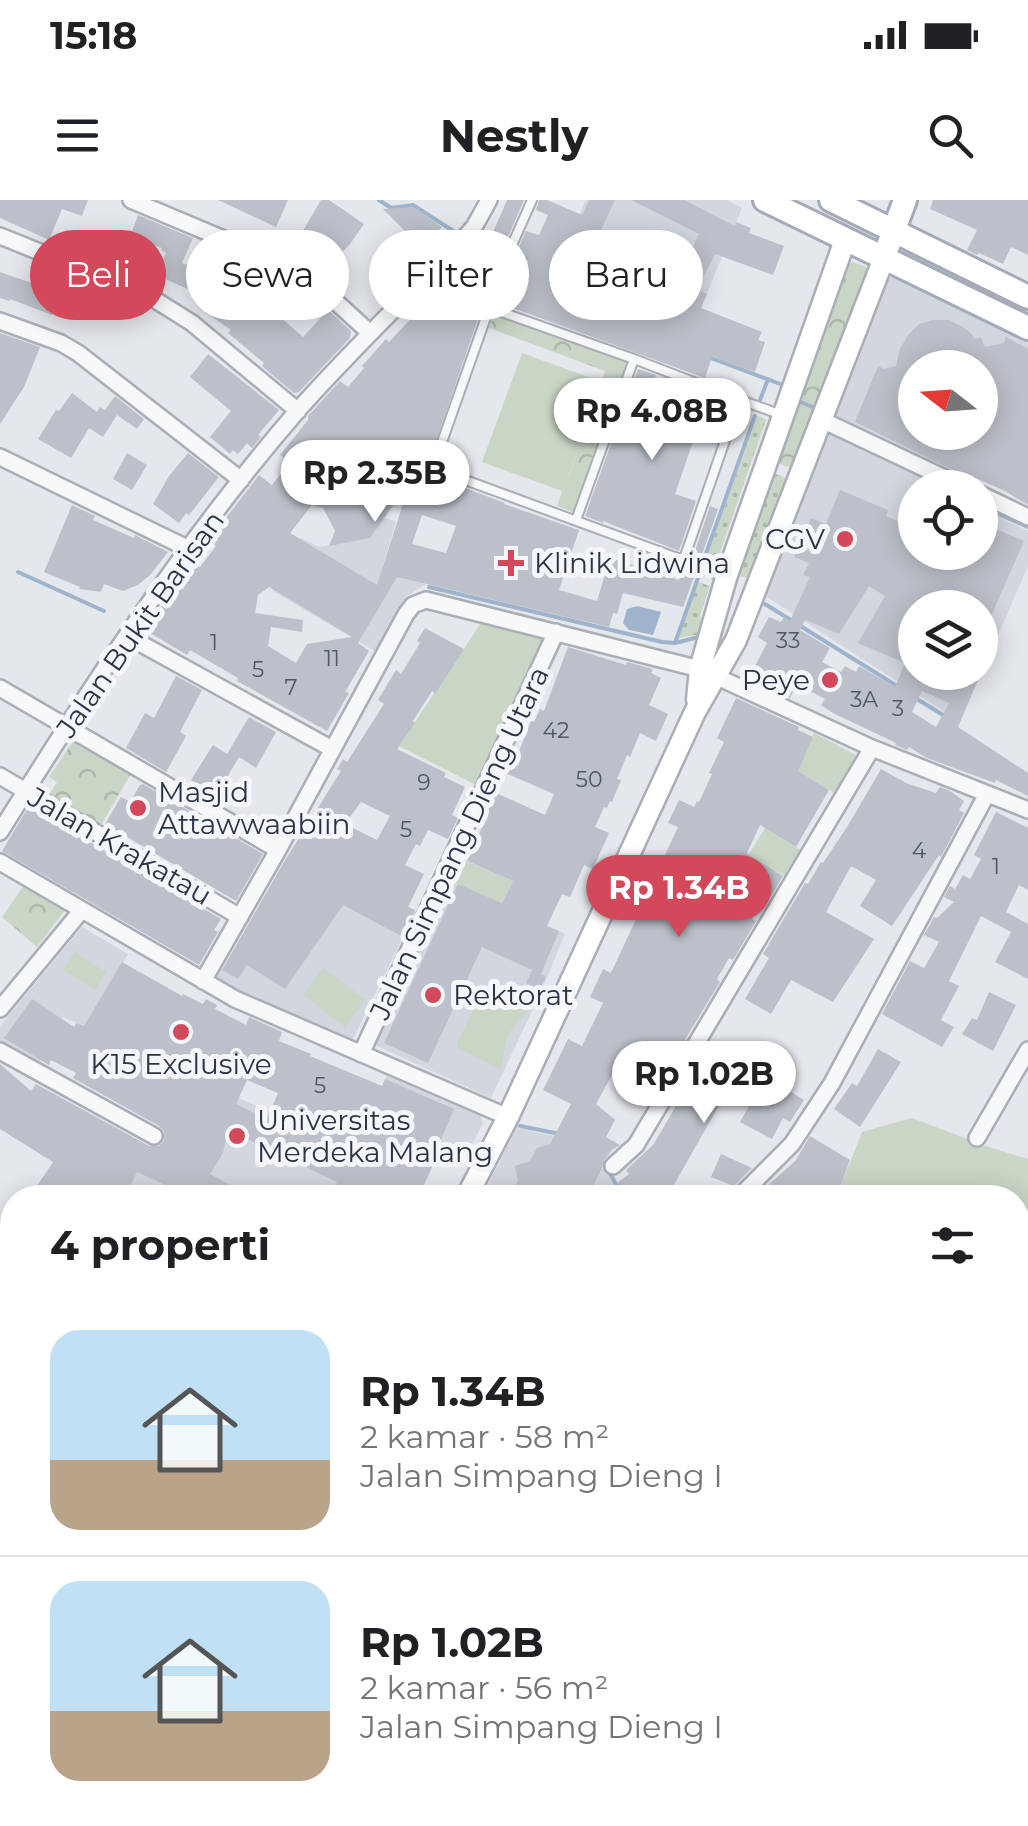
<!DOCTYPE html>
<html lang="id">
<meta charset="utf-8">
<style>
:root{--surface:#fff;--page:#f2f2f2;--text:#202124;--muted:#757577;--line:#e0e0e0;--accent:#d1495b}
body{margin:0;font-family:Montserrat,sans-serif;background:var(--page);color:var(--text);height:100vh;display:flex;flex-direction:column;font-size:38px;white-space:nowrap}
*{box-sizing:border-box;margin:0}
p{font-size:32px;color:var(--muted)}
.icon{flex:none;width:55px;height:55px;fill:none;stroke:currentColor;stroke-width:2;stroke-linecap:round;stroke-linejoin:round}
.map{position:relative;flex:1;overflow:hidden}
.sheet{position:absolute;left:0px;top:985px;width:1030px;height:642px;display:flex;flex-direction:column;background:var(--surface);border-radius:40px 40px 0 0;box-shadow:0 5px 25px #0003}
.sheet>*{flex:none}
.top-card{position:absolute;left:30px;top:30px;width:970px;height:90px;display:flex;gap:20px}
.needle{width:65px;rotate:287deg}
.fabs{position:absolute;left:898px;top:150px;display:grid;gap:20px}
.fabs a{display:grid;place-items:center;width:100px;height:100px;border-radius:50%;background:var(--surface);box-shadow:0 5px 25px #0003;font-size:50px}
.price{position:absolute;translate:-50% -85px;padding:0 22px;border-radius:35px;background:#fff;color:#222;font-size:32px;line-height:65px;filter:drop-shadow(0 2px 5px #0008)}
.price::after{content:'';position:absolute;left:50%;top:60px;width:30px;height:22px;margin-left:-15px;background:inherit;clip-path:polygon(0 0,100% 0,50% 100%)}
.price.on{background:var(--accent);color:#fff}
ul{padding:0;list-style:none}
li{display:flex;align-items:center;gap:30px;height:250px;padding:0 50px}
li+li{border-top:2px solid var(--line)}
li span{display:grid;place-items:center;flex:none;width:280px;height:200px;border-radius:30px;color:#555}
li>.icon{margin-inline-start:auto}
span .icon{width:120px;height:120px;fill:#fffc;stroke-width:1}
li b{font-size:42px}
h2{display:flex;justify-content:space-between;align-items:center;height:120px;padding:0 50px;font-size:42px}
.chip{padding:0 35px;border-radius:45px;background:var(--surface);box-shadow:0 5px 25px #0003;font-size:35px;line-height:90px}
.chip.on{background:var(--accent);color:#fff}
.status{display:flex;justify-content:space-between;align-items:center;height:70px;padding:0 50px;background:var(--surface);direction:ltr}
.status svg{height:28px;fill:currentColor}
header{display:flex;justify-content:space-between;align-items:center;height:130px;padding:0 50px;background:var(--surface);font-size:45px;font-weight:700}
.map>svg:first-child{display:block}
</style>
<div class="status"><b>15:18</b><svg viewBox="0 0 49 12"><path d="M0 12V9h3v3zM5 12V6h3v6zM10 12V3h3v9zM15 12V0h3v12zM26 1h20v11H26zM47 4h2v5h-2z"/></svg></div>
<header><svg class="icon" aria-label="menu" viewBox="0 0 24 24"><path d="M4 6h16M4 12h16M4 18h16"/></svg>Nestly<svg class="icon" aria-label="search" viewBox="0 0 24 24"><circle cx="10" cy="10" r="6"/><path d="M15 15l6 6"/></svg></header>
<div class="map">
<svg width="1028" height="1626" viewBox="0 0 1028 1626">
<defs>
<pattern id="forest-firs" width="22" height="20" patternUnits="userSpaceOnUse" patternTransform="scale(2.5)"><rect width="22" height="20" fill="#c9d6c5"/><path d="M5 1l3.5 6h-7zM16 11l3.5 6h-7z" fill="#adb8ab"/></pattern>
<pattern id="park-crowns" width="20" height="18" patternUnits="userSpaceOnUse" patternTransform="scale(2.5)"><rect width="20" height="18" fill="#c9d6c5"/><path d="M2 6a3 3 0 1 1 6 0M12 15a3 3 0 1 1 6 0" fill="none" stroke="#adb8ab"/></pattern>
<pattern id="garden-dots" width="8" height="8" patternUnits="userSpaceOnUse" patternTransform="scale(2.5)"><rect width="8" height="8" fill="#c9d6c5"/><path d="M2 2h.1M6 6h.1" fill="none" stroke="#adb8ab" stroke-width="1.8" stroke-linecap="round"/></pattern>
</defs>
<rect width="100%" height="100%" fill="#e4e7ec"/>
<path fill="#d2d6de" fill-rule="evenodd" d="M586,0H727L742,8L701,108L557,62Z
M896,76L1028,139V183L975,281L835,216L883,87L890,78ZM915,168H980V232H915Z
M825,232L878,255L939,287L915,288V352H980V308L1028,331V366L960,522L762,394ZM915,408H980V472H915Z
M384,318L396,321L381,373L426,384L407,396L375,451L273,391L301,338L319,347L370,338Z
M318,658L416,711L353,839L348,841L223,784L217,777L241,739Z
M450,681L565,734L541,792L491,898L377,846L376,840Z
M82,727L128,754L84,826L63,817L38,866L0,844V826Z
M186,873L352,951L387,876L480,916L483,923L465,958L409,931L390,970L446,997L124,998Z
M517,928L577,941L589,950L608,970L621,997L481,998Z"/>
<path fill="#c9d6c5" d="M522,153L602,182L568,277L585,284L575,313L557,306L562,291L482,262Z
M483,420L542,439V443L476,585L399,546Z
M814,533L856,555L854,563L836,594L798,571Z
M765,628L802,651L786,677L749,654Z
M461,659L513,681L502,703L450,681Z
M75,752L106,772L95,790L63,770Z
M323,768L366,800L345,827L303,795Z
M490,789L530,808C525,818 514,824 508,835C503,846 505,858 500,869L458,848L457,844L482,790Z
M912,918L983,945L1028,959V1013L1018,1003V998L1013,997L1004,989L838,993L862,932Z"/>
<path fill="url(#forest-firs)" d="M12,1593V1615H172L173,1626H0V1603Z
M824,1615H891L879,1626H812Z"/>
<path fill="url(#park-crowns)" d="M853,62L866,67L868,75L795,267L784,266L777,261L847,64Z
M494,114L628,162L585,284L568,278L605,171L489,128Z
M74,540L132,572L101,625L49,595L57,582L49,577Z
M25,684L65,710L37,747L2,717Z"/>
<path fill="url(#garden-dots)" d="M905,48L1028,105V120L901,55Z
M758,215L766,220L716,364L704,365Z
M778,274L789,281L753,378L742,377L737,369L772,275Z
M698,382L710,386L700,415L703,429L701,434L679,438Z"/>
<path fill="#9fb4cc" d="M637,406L661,412L653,435L629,430L623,423L627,409Z
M53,1615H146L125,1626H40Z"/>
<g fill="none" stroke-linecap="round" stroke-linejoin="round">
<path stroke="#9fb4cc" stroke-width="4" d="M379,0L391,8L413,5L458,34
M467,39L489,52
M517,56L531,59
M708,157L783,185
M760,200L768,179
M798,201L815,208
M907,268L943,288
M980,306L1028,327
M703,362L755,216
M18,372L104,411
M429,387L662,442L675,443L699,437
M765,404L897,486
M675,443L698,378
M917,499L943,515
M520,926L560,934
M600,960L608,969L623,998
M841,998L1004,992L1010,998
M1018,1006L1028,1017"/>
</g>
<path fill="#bbc0ca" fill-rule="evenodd" d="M0,0H88L82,16L62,9L49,40L0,18Z
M218,0H288L276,27Z
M321,0H329L364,24L350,44L329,65L294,46Z
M507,0H524L499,58L485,76L492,78L425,273L505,303L504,304L579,330L559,390L597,401L610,358L679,380L683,369L695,374L683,407L623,393L617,414L613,413L609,427L397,377L358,443L369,451L345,492L349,493L327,531L237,481L238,478L190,450L187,455L145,430L186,372L187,373L195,364L200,367L216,346L209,340L259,275L272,285L290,262L280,255L308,220V216L340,181L348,187L364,168L362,166L386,139L389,142L477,48L484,53ZM410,282L377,385L290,333L312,305L323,308L335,331L329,346L370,338ZM422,315L456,326L446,353L412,344ZM269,387L298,404L352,437L307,444L296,463L268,446L271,427L302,432L303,420L255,413L258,395Z
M539,0H547L582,15L589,0H615L599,34L638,54L640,51L656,59L655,63L678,76L699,34L631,0H684L735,26L736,22L751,28L749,33L784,46L773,75L715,54L697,90L707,94L701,108L762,132L758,140L765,142L755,172L712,157L705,178L499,103L506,83L519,88L529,57L516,54L526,31L539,35L548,15L536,10Z
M933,0H1028V55L1011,47L1003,64L979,53L977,55L967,50L977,30L930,9Z
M413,7L442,27L422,48L383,9Z
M138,15L193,38L182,63L199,70L190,90L156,75L166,53L161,50L162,48L130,37Z
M235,56L264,68L253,93L303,137L328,110L351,131L350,138L299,192L294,193L262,166L264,163L228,133L231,130L211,116L237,77L227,73Z
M52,69L108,91L102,109L92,106L95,94L64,84L52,115L10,99V101L0,98V72L46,88Z
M933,120H949L961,126L970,132L975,139L981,137L985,147L1004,143L1006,137L1028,149V305L1005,291L976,278L975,281L855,222L878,166L884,169L896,166L900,149L908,135L919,124ZM915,168H980V232H915Z
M0,133L40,147L24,187L0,224Z
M208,154L279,210L258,235L261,237L252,248L247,243L238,254L233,250L230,254L210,237L231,211L190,177Z
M638,169L656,175L650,191L683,202L688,188L713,198L711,204L725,209L718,237L697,230L675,294L696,301L679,351L603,321V323L585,316Z
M72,193L97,212L100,207L105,210L115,196L144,219L137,229L117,215L103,237L89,228L71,258L38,239L56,210L59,211Z
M127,253L147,265L132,290L113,279Z
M188,253L219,277L189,315L186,313L179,323L153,304L169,276Z
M840,290L888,310L886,316L915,329V352H980V322L1024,341L980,441V408H915V472H981L958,527L1028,573V596L996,580L995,583L927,558L909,547L907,550L895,545L896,543L833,513L821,505L825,499L797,484L790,498L777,492L778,488L758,477L760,474L753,470L767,443L758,437L769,417L781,422L784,417L790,421L810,377L803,375L809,363L794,357L811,318L826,324ZM869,386L885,396L858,443L905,463L895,487L859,466L856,472L845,466L841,472L822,462L830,448L800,430L805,420L839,434ZM922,491L949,503L936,527L912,512Z
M72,305L95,316L93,320L134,338L135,335L168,352L151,374L138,385L123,391L104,384L101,392L79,389L80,387L44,372Z
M710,306L718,309L700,360L693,357Z
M425,428L464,449L435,494L432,491L413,521L415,523L397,549L446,573L444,577L465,587L452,615L458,618L448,639L428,630L420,646L416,644L405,665L424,674L408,707L415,710L403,737L343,705L285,789L247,765L238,779L222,770L284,662L341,571L337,569L343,559L347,562L384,504L378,500L396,470L401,474L420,443L417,441ZM361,602L390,616L377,640L345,624Z
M568,447L626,465L627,462L653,469L651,473L661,478L649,505L668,514L656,541L640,533L630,557L627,555L617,579L621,580L612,602L610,601L607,608L604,607L595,627L609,633L593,669L584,665L570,697L562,694L547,726L559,731L541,774L546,777L540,789L526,783L532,770L482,747L428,863L384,843L458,684L502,703L513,681L467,661L482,627L479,625L494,592L545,615L554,594L505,573L514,552L518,554L531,521L534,522L540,509L544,511Z
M176,476L202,490L180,532L186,536L166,572L126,548L145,513L154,518Z
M736,498L799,527L798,530L813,537L798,571L829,590L796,647L760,625L747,653L783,676L768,701L764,699L752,719L756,721L733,760L729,758L717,779L720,782L652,894L613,873L596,904L615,920L606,937L620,945L612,950L603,962L602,968L587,998H511L518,980L515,966L530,961L537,948L550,944L571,904L543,890L568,839L582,846L603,803L590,797L603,769L611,773L638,715L640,716L649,697L653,699L670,660L664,657L678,627L668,623L679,600L694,607L697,601L699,602L712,574L709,573L724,542L717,538Z
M249,517L276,532L256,568L239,557L216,596L191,580L213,545L227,554Z
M881,569L906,583L936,593L940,587L950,591L964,601L959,610L964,613L941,657L939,655L892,726L860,706L876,680L851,666L826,712L874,739L833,802L791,780L771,814L745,799L769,758L763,754L805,683L808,684L821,662L823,663L847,627Z
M143,584L263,654L236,701L105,624L121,597L130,602L140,585Z
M29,606L221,719L214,730L218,732L199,765L2,651Z
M996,612L1028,628V690L1019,685L1006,712L1028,724V779L995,762L1011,732L981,716L949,781L959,786L941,820L954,827L942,847L882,814L910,761L924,768L939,742L924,735L934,717L937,718L954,702L944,697L950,686L955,689L963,675L970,679L981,659L974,655Z
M122,762L182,796L183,794L203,804L206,799L217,805L215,809L246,825L249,817L282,832L279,841L311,854L310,856L382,886L385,879L454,909L436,951L439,952L423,987L446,998H330L337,982L228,930L223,953L210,974L254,998H194L137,972L124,998H29L53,962L0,929V864L31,891L36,884L149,946H159L164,941V931L159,926L73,878L76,873L51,860L49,865L4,838L32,799L74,827L76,823L84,826ZM247,880L278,893L267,919L236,904Z
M989,792L1016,805L993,851L962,834L972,818L977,820Z
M878,849L901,862L860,927L834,909L852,883L857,886Z
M704,857L754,886L761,874L804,900L790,922L783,918L772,939L740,922L753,899L730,886L671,990L677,998H626L617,983L629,974L626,970L653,945L685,891L682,889L689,877L692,879Z
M810,936L850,960L838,993L807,998H754L796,960Z
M721,954L752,968L734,986L711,977Z
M12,1062V1104L0,1095V1080Z
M12,1118V1159L0,1175V1137Z"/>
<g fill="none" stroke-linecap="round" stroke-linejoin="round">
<g stroke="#a9aeb7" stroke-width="12">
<path id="lane" d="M532,0L509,52L436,259L435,263L438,270L680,359L685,356L737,206L743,201L779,214
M490,108L634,159L576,320
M634,159L743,201
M679,360L722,376
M1024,1108L1028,1112
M1018,1225L1028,1236
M1018,1405L1028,1413
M378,1615L444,1626"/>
</g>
<g stroke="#a9aeb7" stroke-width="20">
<path id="street" d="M131,0L297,70L323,90L370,133
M0,36L149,96L192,123L298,211
M0,121L61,143L78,153L241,280
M822,220L966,288
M0,257L189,349
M980,294L1028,317
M127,436L332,549
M0,488L278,650
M0,576L240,717
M0,632C91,486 186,339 299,209C350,152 404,99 458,45L474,27L489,0
M0,662L235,799L508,917
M203,781L278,650L406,414L413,405L426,400L700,469L872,548L1028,610
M0,809L82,710
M0,851L154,936
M361,854L556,432
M977,938L1028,850
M613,966L636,945L872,548
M738,998L792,944L832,883L987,594
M1018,1037L1025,1030
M0,1048L8,1040L12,1039
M0,1204L12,1215
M1018,1254L1028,1245
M0,1379L12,1383
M1018,1472L1028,1484
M0,1478L12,1473
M1018,1595L1028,1618
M604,1615L612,1626
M693,1626L707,1615
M787,1626L802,1615"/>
</g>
<g stroke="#a9aeb7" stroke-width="25">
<path id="secondary" d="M697,500L700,469L726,378L845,40
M466,998L508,917L695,512L736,440L884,58
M183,1615L184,1626"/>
</g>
<g stroke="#a3abb8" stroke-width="28">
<path id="primary" d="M765,0L1028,128
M831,0L1028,97
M888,46L905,0"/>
</g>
<use href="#lane" stroke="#f7f8fa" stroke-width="8"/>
<use href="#street" stroke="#f7f8fa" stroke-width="15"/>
<use href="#secondary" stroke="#fff" stroke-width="20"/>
<use href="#primary" stroke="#fff" stroke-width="22"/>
</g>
<g fill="#d1495b" stroke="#f4f6f9" stroke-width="4">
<circle cx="845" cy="339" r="10"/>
<path d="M506 348h10v10h10v10h-10v10h-10v-10h-10v-10h10z"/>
<circle cx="830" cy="480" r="10"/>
<circle cx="138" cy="608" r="10"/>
<circle cx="433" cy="795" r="10"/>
<circle cx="181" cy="832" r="10"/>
<circle cx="237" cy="936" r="10"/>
</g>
<g text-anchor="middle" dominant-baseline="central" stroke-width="10" stroke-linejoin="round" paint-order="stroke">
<g font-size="22" fill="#4f5766">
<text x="788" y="440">33</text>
<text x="214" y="442">1</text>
<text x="332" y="458">11</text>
<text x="258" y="469">5</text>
<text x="291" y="487">7</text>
<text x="864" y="499">3A</text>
<text x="898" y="508">3</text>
<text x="556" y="530">42</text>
<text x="589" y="579">50</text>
<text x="424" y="582">9</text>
<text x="406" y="629">5</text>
<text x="919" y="650">4</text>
<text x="996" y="666">1</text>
<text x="320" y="885">5</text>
</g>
<g font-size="28" fill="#2b3445" stroke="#f4f6f9" text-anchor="start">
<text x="825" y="339" text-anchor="end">CGV</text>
<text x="534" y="363">Klinik Lidwina</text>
<text x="810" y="480" text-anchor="end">Peye</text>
<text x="158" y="592">Masjid<tspan x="158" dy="32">Attawwaabiin</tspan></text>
<text x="453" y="795">Rektorat</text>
<text x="181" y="864" text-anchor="middle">K15 Exclusive</text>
<text x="257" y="920">Universitas<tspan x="257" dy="32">Merdeka Malang</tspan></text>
</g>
<g font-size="28" fill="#2b3445" stroke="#f4f6f9">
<text transform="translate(140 424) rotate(-55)">Jalan Bukit Barisan</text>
<text transform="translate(459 643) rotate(-65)">Jalan Simpang Dieng Utara</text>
<text transform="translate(120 646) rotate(30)">Jalan Krakatau</text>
</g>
</g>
</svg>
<div class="fabs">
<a><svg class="needle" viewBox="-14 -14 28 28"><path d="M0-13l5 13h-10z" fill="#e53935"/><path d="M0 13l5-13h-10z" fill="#757577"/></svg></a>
<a><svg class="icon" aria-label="locate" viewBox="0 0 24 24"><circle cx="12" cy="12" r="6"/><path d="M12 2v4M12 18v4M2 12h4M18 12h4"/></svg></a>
<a><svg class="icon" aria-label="layers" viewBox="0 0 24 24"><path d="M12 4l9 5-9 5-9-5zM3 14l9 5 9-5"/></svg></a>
</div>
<b class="price" style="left:652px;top:263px">Rp 4.08B</b>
<b class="price" style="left:375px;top:325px">Rp 2.35B</b>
<b class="price on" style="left:679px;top:740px">Rp 1.34B</b>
<b class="price" style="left:704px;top:926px">Rp 1.02B</b>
<div class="top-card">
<a class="chip on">Beli</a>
<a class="chip">Sewa</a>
<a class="chip">Filter</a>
<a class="chip">Baru</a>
</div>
<section class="sheet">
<h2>4 properti<svg class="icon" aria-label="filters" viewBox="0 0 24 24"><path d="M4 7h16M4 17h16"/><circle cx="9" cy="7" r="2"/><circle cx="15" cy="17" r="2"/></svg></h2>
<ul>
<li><span style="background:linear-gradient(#bfe0f5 65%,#b9a48a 0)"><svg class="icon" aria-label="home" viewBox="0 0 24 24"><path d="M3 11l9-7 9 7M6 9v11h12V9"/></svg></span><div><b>Rp 1.34B</b><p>2 kamar · 58 m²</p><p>Jalan Simpang Dieng I</p></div></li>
<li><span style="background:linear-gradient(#bfe0f5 65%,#b9a48a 0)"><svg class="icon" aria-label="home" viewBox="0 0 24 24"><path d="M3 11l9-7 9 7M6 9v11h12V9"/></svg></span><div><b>Rp 1.02B</b><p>2 kamar · 56 m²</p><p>Jalan Simpang Dieng I</p></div></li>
</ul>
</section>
</div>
